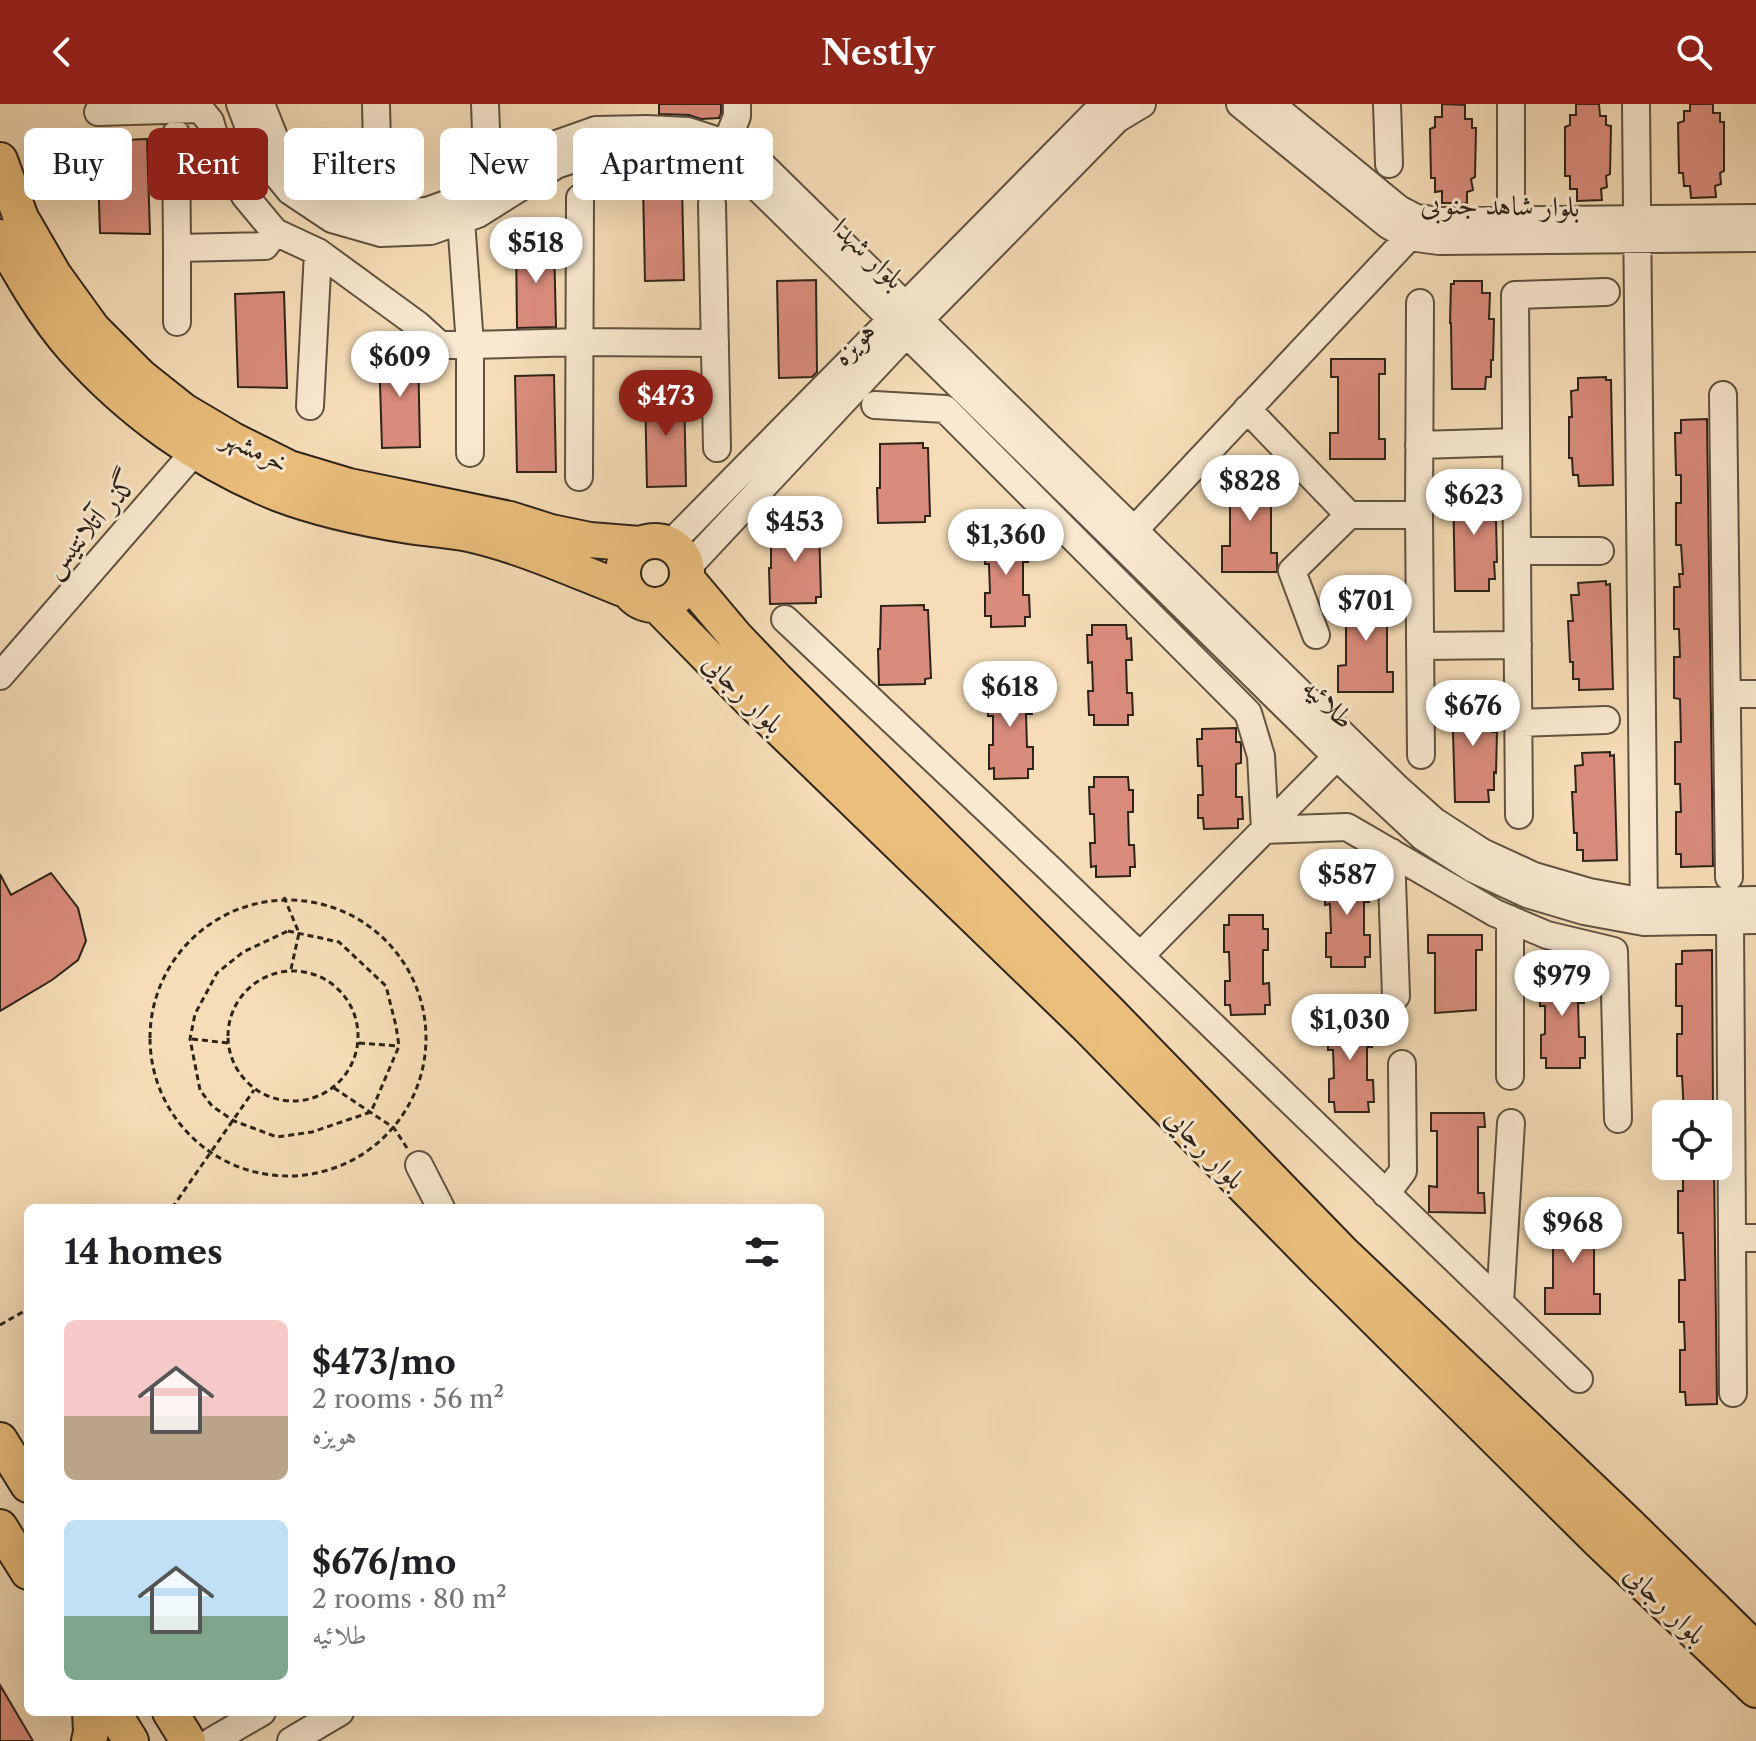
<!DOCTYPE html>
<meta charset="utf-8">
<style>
:root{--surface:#fff;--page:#f6f6f6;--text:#202124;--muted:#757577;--accent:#8f2418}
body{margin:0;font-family:"Libre Caslon Text",Amiri,serif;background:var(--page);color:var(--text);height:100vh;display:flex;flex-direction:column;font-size:30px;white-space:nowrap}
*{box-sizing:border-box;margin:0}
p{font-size:26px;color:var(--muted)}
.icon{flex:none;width:44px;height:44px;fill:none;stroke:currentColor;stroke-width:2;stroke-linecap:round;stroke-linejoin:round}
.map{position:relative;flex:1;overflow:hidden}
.sheet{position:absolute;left:24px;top:1100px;width:800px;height:512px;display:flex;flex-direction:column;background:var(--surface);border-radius:12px;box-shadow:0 8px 32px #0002}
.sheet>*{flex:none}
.banner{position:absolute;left:24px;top:24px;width:800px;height:72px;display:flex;gap:16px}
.controls{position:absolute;left:1652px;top:996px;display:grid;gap:16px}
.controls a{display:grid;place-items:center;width:80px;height:80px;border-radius:12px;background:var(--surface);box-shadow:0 8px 32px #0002;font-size:40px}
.price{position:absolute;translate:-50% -68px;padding:0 18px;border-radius:28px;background:#fff;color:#222;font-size:26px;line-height:52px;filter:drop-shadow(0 2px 4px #0008)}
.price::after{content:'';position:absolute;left:50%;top:48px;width:24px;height:18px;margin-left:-12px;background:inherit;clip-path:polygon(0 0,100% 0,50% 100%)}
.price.current{background:var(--accent);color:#fff}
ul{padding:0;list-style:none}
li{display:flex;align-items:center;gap:24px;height:200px;padding:0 40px}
li span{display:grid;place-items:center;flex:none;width:224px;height:160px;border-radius:12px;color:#555}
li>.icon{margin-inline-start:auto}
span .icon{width:96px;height:96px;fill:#fffc;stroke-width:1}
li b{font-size:34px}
h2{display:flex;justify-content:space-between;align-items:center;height:96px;padding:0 40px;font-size:34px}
.tag{padding:0 28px;border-radius:12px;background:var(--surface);box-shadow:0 8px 32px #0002;font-size:28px;line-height:72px}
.tag.current{background:var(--accent);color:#fff}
header{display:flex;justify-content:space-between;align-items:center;height:104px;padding:0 40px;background:var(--accent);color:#fff;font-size:36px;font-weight:600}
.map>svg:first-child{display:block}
</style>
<header><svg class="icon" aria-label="back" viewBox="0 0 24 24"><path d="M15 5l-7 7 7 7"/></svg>Nestly<svg class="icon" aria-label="search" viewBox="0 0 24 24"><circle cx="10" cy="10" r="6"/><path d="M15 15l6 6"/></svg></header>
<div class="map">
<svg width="1756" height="1637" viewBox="0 0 1756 1637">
<rect width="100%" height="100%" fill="#f6ddb7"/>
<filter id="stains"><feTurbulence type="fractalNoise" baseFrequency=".0025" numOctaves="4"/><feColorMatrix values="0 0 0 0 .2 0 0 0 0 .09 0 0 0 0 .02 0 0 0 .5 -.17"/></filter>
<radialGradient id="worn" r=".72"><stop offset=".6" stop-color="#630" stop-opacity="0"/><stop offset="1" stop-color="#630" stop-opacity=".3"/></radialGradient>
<path fill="#da8c7c" stroke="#2e241a" stroke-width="2" d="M659,0H721V9L719,14L701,15L689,11L659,10Z
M1442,0L1465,1V15H1472V24H1476L1475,73L1471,75L1473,86L1467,88V99H1442V87L1435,88V74H1431L1430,25L1435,23V13H1442Z
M1576,0H1599L1600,12H1606V21L1611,22L1610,70L1606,72L1607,83L1601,85L1602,96L1577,97V85H1570V72H1565V23L1570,21V11H1576Z
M1690,0H1713V9H1720V18H1724V67L1720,69L1721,80L1715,82L1716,93L1691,94L1690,82H1684L1683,69H1679L1678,19L1684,17V7H1690Z
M147,35L150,130L100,129L97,37Z
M682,80L684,176L645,177L643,81Z
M516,138H554L556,223L517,224Z
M816,176L817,268L812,273L779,274L777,177Z
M1454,177H1482V189H1490L1489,215H1494L1493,256H1491V273H1486L1485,285H1452L1451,219H1450L1451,180H1454Z
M284,188L287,284L238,283L235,190Z
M418,246L420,343L382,344L379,247Z
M1331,255H1385V270H1379V335H1385V355H1330V329H1338V273H1331Z
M554,271L556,368H517L515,272Z
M1606,273V276H1611L1613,381L1579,382L1578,371H1573L1572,354H1569V313H1572L1571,287L1578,286V274Z
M684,285L686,382L647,383L645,286Z
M1707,315L1713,762L1681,763V750H1676V708H1681L1680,680H1675V638H1681L1680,595L1674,594V553H1680L1679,525H1674V483H1680L1679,470H1683L1681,441H1676V399H1681V371H1676L1675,329H1681V316Z
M923,339V344H928L930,412H925V418L878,419L877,384H880V340Z
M1224,369H1277V383H1271V449H1277V468H1222V442H1230V387H1224Z
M1457,379H1486V390L1493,391V416L1496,417L1497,458H1494L1495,475H1489V487H1455L1453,382H1457Z
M815,419V424H819L821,493H816V499L770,500L769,464H771V420Z
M1023,422V436H1028V458H1023V491H1029L1030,513H1025V522L991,523V512H985V489H990L989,460H985L984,433H989V423Z
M1606,477V481L1610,480L1613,585L1579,586V575H1573V558H1570L1568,517H1573L1571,491H1579L1578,479Z
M1340,488H1393V502H1387V568H1393V588H1338V562L1346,561V506H1339Z
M924,501V506H928L931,574L925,575V580L879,581L878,545H880L881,502Z
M1092,521H1126L1127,535L1131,534L1132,556H1126L1127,589H1132L1133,611H1128V621H1094V611H1089L1088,587H1093L1092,558L1088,559L1087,531H1092Z
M992,575H1027V589L1031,588L1032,610H1026L1027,643H1033V665H1028V674L994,675V664L989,665V641H993V612H988L987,585H993Z
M1457,590H1485V602L1492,601V628H1497L1496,669L1494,668V686H1488L1489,698H1455L1452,593H1457Z
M1236,624V638H1240L1241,640V659L1236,660V693H1242L1243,715H1238V724L1204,725L1203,714H1198V691H1203L1202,662H1198L1197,635H1202V625Z
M1610,648V652L1614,651L1617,756L1583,757V746H1577V729H1574L1572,688H1576L1575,662L1583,661L1582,649Z
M1094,673H1128L1129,686H1133V708H1128L1129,741H1134L1135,763H1130V772L1096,773V762L1091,763L1090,739H1095L1094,710H1090L1089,683H1094Z
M1329,763H1364V777L1369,776V798H1364V831H1370V853H1365V863H1331V853H1326V829H1331L1330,800L1325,801V773H1330Z
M51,769L78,804L86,837L78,856L52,876L0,907V770L11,791Z
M1229,811H1263V825H1268V846H1263V880L1269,879L1270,901H1265V910L1231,911L1230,901H1225V877H1230L1229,848H1224V821H1229Z
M1428,831H1482V846H1476V906L1435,909V849H1428Z
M1712,846L1713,1010H1684L1682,972H1677V930H1682V902H1676V860H1682V847Z
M1579,864V878H1583L1584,899H1578L1579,933H1585V954H1580V964H1546V954H1541V931L1545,930V902H1540L1539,874H1545L1544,865Z
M1367,908V922H1372V943H1367V976H1373L1374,998H1368L1369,1008H1335L1334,998H1329V975L1334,974L1333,946H1328V918H1333V909Z
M1431,1009H1484L1485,1023H1478V1089H1484L1485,1109L1429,1108V1082L1437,1083V1027H1431Z
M1683,1062H1714L1717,1300L1686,1301L1685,1288H1680V1246H1685L1684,1218H1679V1176H1685L1683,1129H1678V1087H1683Z
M1546,1110H1600V1125H1594V1190H1600V1210H1545V1184H1553V1128H1546Z
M0,1581L33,1637H0Z"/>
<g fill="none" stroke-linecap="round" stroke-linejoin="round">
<g stroke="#605241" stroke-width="30">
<path id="minor" d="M240,0L258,48L290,87L332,115L381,129L431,127L478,110L556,61L600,46L647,44L684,46L720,58L751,77L1337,653L1423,733L1473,765L1527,790L1584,807L1644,818L1756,816
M261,0L276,38L303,73L340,97L383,109L427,107L469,92L548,43L596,26L647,25L688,27L728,40L763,62L1397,684L1434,717L1482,748L1534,772L1589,788L1645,798L1756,796
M376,0L378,85
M485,0L488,81
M1240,0L1388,121L1409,133L1439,137L1756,134
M1271,0L1399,105L1416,114L1440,117L1756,114
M1387,0L1389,60
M1511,0V117
M1636,0L1644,812
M98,8L200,5L210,17L218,44L245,92L275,128L318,148L418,221L440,241H470V349
M176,30L177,144
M721,53L737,12V0
M457,100L461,116L470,241L580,238L715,239
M712,100L717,344
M1420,199L1419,411L1421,651
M177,218V144L265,142L275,128
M1723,291L1729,773
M875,301L945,305L1248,609L1261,652L1265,726L1347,723L1495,809L1547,831L1614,847L1618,1015
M310,302L318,148
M1247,305L1349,411L1292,467L1316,531
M1419,341L1516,338
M579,373L580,94
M1349,411H1419
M1124,437L1409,133
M670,440L1104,0
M1517,447H1600
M687,464L906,230L1117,15L1142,0
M785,515L1052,767L1579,1275
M1420,542L1518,541
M0,572L196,346
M1727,590H1756
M1518,619L1606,616
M1519,711L1515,191L1606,188
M1391,748L1396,892
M1730,816L1733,1289
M1140,852L1348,641
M1510,972V815
M419,1061L441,1104
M1386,1090L1403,1067L1402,960
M1732,1134H1756
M1500,1199L1511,1019
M212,1637L262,1608
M291,1637L340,1608"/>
</g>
<g stroke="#2e241a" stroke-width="38">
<path id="major" d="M0,56L21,114L54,171L93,225L140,272L184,307L233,336L289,364L349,382L510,415L551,428L590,436L640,440
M0,133C22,172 44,211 73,244C129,307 201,359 279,390C321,406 365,415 409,422C428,425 449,426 469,430C523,442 576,467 628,487
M623 469a32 32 0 1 1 64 0a32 32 0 1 1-64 0Z
M687,475L735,532L776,575L1109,908L1343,1149L1627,1419L1756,1546
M657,501L749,595L1087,922L1320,1160L1601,1439L1756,1586
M0,1336L28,1381
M0,1423L28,1468
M113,1608L131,1637
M170,1608L188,1637
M89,1637L91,1628L90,1608"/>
</g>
<path stroke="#2e241a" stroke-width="3" stroke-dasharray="6 4" stroke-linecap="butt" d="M284,793L299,829L291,865
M150 934a138 138 0 1 1 276 0a138 138 0 1 1-276 0Z
M288,827L339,838L386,882L396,922L399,942L371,1008L312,1028L277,1033L234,1017L212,1002L200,986L190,935L195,910L217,869L243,848Z
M228 932a65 65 0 1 1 130 0a65 65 0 1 1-130 0Z
M192,935L228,939
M359,939L399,942
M334,984L394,1024L407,1044
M172,1104L254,986
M0,1221L28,1205"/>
<use href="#minor" stroke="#f9e9d0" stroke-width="26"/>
<use href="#major" stroke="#ebbe7c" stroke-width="34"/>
</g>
<g text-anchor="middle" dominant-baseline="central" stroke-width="6" stroke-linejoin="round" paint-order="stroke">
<g font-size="28" fill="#2e241a" stroke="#f9e9d0">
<text transform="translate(1500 101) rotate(1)">بلوار شاهد جنوبی</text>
<text transform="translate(869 149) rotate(44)">بلوار شهدا</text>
<text transform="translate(853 239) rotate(-47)">هویزه</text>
<text transform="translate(256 345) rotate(26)">خرمشهر</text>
<text transform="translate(90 420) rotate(-49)">گذر آتلانتیس</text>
<text transform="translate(744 589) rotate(45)">بلوار رجایی</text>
<text transform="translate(1329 599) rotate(44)">طلائیه</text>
<text transform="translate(1206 1044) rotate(46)">بلوار رجایی</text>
<text transform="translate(1666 1500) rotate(44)">بلوار رجایی</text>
</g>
</g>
<rect width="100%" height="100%" filter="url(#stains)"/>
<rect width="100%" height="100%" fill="url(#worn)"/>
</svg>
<div class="controls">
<a><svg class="icon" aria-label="locate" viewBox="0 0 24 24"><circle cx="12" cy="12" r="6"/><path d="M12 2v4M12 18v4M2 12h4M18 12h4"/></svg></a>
</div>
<b class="price" style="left:536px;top:181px">$518</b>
<b class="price" style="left:400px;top:295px">$609</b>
<b class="price current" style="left:666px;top:334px">$473</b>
<b class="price" style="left:1250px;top:419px">$828</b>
<b class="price" style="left:1474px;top:433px">$623</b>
<b class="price" style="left:795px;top:460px">$453</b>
<b class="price" style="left:1006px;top:473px">$1,360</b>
<b class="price" style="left:1366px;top:539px">$701</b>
<b class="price" style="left:1010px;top:625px">$618</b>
<b class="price" style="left:1473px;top:644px">$676</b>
<b class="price" style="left:1347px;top:813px">$587</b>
<b class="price" style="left:1562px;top:914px">$979</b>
<b class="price" style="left:1350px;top:958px">$1,030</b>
<b class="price" style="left:1573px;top:1161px">$968</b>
<div class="banner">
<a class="tag">Buy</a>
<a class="tag current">Rent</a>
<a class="tag">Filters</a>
<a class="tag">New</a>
<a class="tag">Apartment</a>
</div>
<section class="sheet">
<h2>14 homes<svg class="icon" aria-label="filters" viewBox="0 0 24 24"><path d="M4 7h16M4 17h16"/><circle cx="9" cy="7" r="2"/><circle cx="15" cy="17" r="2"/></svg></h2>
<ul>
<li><span style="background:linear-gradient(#f6c9c9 60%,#b9a48a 0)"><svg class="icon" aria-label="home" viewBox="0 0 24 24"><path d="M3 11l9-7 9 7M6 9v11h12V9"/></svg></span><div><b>$473/mo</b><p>2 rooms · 56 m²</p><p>هویزه</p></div></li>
<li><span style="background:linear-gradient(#bfe0f5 60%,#7fa58c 0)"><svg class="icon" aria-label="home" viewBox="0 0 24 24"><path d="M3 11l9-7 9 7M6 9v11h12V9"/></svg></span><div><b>$676/mo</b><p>2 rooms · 80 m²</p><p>طلائیه</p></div></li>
</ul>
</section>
</div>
